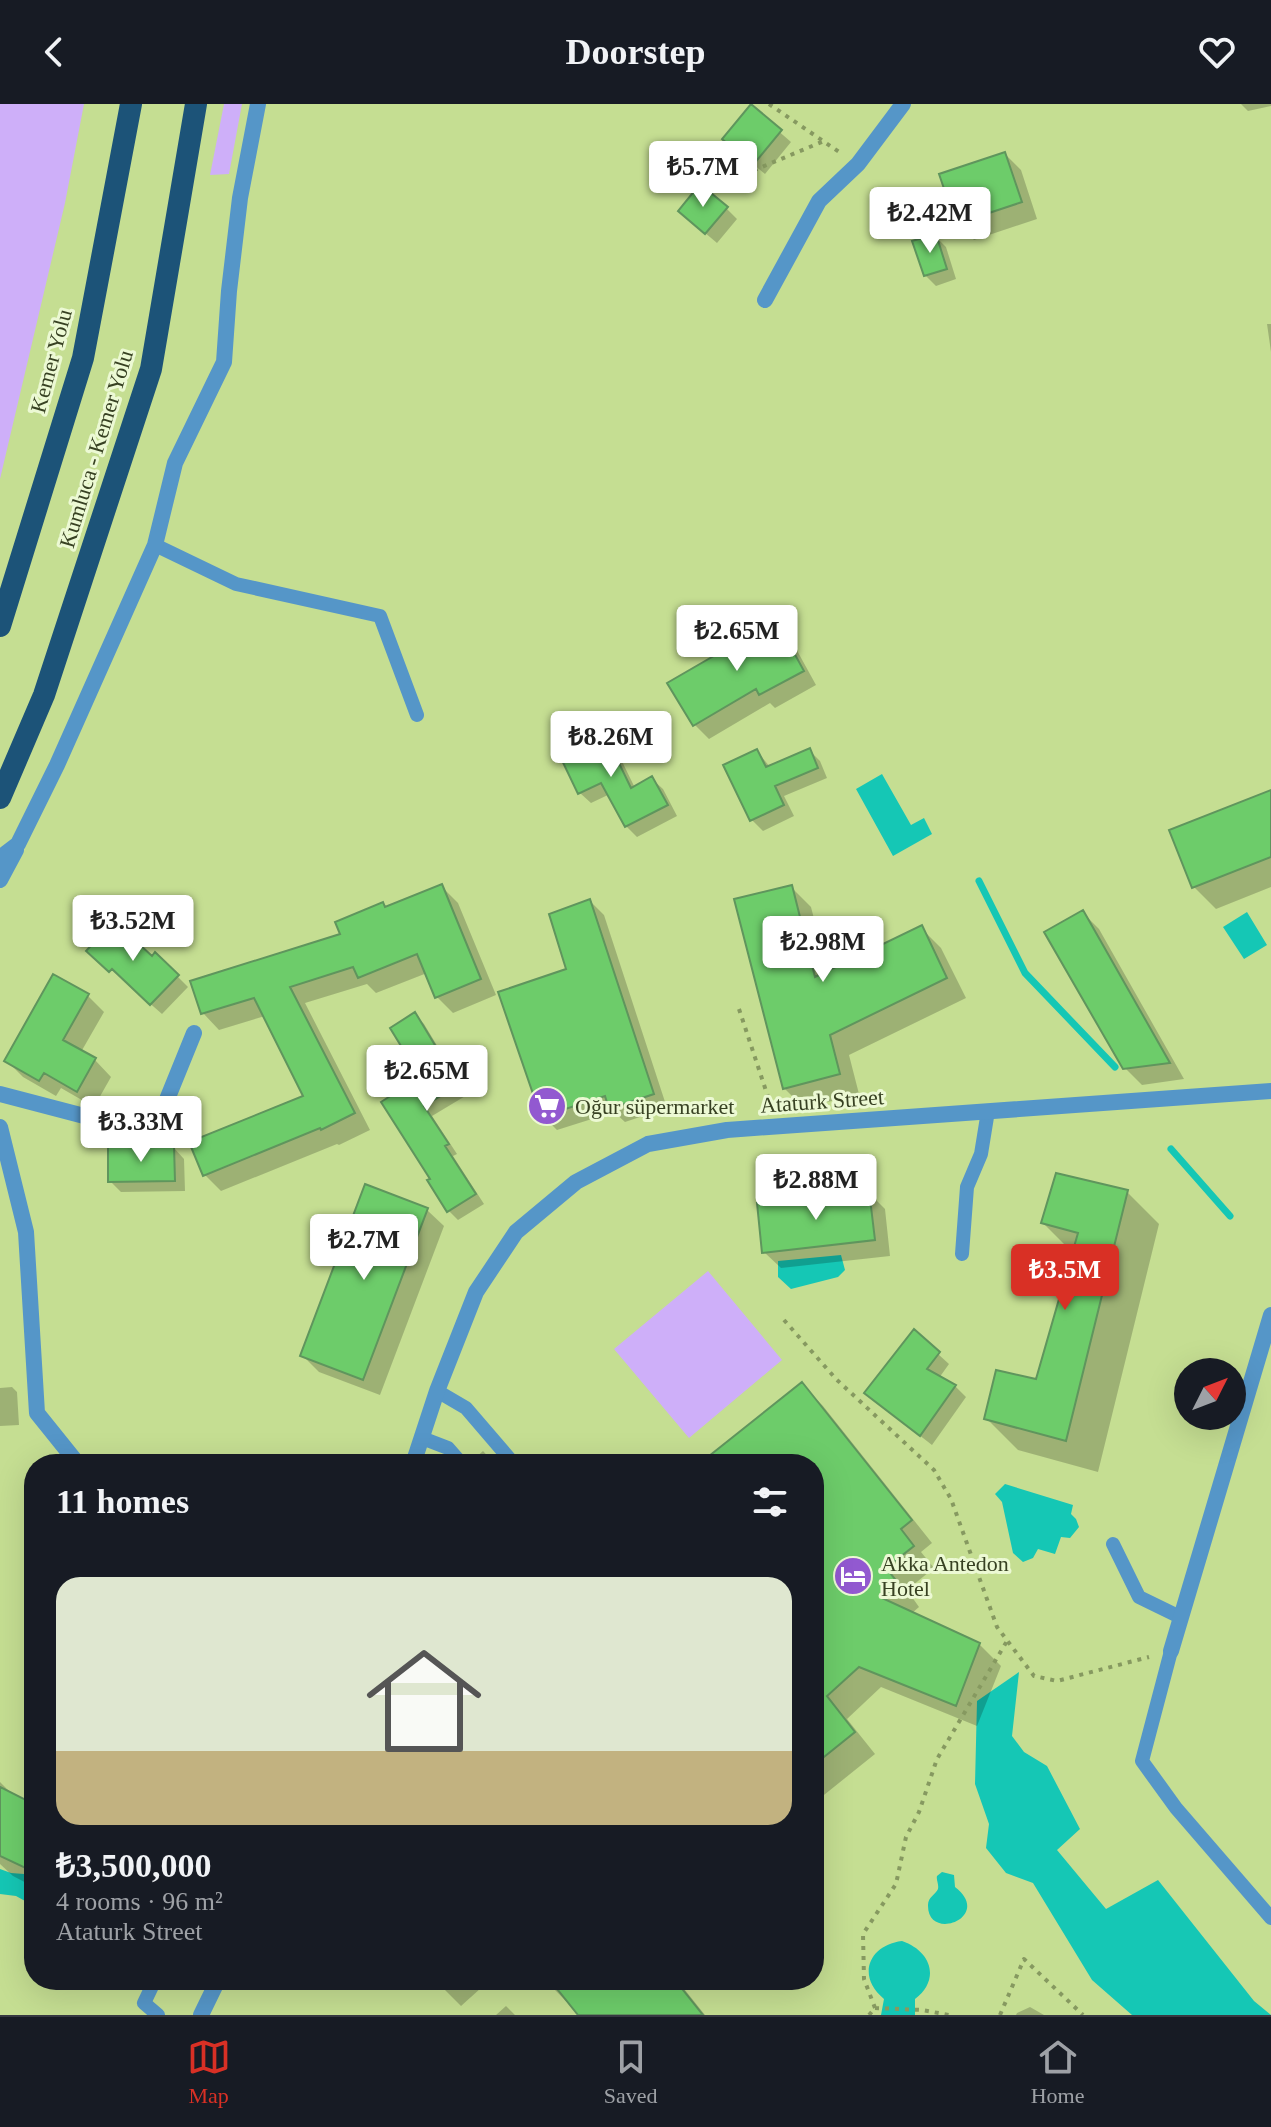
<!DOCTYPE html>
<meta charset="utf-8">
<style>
:root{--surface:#171b24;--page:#20242c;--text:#f1f3f6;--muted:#9ea1a6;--line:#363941;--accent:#d93025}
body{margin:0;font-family:"Times New Roman",serif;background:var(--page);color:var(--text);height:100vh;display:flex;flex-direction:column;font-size:30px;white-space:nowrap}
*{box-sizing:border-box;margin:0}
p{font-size:26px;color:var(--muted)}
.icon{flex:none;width:44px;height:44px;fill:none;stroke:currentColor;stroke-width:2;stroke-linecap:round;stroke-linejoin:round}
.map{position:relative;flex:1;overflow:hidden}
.panel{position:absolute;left:24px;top:1350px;width:800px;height:536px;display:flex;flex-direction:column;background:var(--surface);border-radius:32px;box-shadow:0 8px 32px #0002}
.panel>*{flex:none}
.needle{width:52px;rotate:48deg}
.controls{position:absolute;left:1174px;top:1254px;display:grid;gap:16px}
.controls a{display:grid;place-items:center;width:72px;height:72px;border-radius:50%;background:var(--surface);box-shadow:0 8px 32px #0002;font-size:40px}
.price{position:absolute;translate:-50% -68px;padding:0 18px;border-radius:8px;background:#fff;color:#222;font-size:26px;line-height:52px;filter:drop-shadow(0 2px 4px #0008)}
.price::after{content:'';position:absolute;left:50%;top:48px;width:24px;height:18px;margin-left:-12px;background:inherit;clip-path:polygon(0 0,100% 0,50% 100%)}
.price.current{background:var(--accent);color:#fff}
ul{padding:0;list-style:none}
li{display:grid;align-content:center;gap:16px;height:424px;padding:0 32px}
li+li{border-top:2px solid var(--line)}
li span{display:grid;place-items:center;height:248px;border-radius:24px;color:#555}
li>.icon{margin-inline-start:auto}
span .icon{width:144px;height:144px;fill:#fffc;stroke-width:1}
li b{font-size:34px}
h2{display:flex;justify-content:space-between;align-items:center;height:96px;padding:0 32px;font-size:34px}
header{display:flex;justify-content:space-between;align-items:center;height:104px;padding:0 32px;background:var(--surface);font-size:36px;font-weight:700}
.menu{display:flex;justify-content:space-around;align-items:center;height:112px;border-top:2px solid var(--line);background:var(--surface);font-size:22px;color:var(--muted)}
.menu a{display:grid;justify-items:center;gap:4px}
.menu .current{color:var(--accent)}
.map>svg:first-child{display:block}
</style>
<header><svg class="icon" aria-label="back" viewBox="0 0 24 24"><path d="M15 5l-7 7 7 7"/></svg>Doorstep<svg class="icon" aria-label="heart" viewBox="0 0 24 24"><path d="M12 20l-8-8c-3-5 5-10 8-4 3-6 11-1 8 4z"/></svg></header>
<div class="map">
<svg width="1271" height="1911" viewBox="0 0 1271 1911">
<rect width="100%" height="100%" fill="#c5de92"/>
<path fill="#ceaff9" d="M0,0H84L65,99L0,375Z
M224,0H242L229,70L210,71Z
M708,1167L782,1256L689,1334L614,1245Z"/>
<path fill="#15c7b5" d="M882,670L911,721L924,714L932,730L893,752L856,685Z
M1247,808L1267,841L1244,855L1223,823Z
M841,1151L845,1166L838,1173L791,1185L778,1173V1157Z
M1005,1380L1073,1401L1071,1410L1076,1415L1079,1423L1070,1434L1061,1433L1055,1450L1038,1445L1033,1454L1023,1458L1013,1449L1002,1398L995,1390Z
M1019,1568L1012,1632L1024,1648L1047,1662L1080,1725L1057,1746L1106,1805L1158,1776L1254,1897L1271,1911H1132L1092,1876L1033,1779L1006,1769L986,1744L989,1720L975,1680L977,1597Z
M0,1765L11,1769L24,1770L28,1775L34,1777V1795L25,1797L16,1792L0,1790Z
M942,1768L954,1771L955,1783C994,1813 927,1839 928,1801C928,1793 936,1790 938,1785C939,1780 936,1776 937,1772Z
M902,1837C931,1847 941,1875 915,1895V1911H881L884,1895C856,1872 869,1841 902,1837Z"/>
<path fill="#0003" d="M1241,0H1271V2L1248,7Z
M751,3L791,38L765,70L735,45Z
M1005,50L1021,66L1037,115L974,136L958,119Z
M726,104L737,115L717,139L691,117Z
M935,132L946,143L956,175L936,182L925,171Z
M1267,220H1271V248Z
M775,518L789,532L816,581L775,604L770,599L709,635L695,621L670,580Z
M602,628L613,639L635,684L652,675L663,685L677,712L637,733L626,722L610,690L591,699L580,689Z
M809,646L820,657L827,674L784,692L794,712L763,727L752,716L757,647L770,663Z
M1271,688V783L1216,805L1194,783Z
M441,782L458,799L496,891L453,909L437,893L427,869L376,889L367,880L305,899L370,1026L339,1041L337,1040L221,1087L205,1071L306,993L265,912L219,926L203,909L343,831L383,801L387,804Z
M791,783L811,803L828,869L921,824L941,844L966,894L849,951L859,990L804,1004L784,984Z
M590,797L604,811L667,1004L625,1018L614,1008L557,1026L543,1012L568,867Z
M1083,809L1099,825L1184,975L1142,981L1125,964Z
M89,846L152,855L156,851L188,883L162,910Z
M87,891L104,908L81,948L95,956L111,973L94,1003L61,984L56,992L23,973L7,957Z
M415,911L424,920L467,991L432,1012L457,1050L453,1052L484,1100L458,1116L449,1107L430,1077L432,1076L383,999L422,974Z
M174,1044L184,1055L185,1087L121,1088L110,1077Z
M868,1088L885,1105L890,1152L781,1164L764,1148Z
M1127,1088L1159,1120L1098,1368L1018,1346L986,1314L1038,1278L1074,1150L1043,1119Z
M427,1106L444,1122L380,1291L319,1268L302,1251Z
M938,1250L949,1260L939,1274L955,1282L966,1293L932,1341L878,1299Z
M802,1281L823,1302L932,1439L921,1448L934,1464L907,1486L919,1503L911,1510L979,1540L1001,1562L977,1622L881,1583L847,1615L875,1650L814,1699V1360H712Z
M12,1283L17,1288L19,1321L0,1322V1284Z
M483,1347L493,1358L495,1360H477L473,1356Z
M0,1678L11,1689L34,1702V1783L13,1772L0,1760Z
M156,1876H173L170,1883Z
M435,1876H473L481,1884L461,1902Z
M545,1876H677L705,1911H580Z
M506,1902L515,1911H496Z
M1030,1903L1044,1911H1016L1017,1909Z"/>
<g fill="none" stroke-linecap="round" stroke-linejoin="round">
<path stroke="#15c7b5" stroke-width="7" d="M979,777L1025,869L1115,963
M1171,1045L1230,1112"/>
</g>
<path fill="#6dcc6a" stroke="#5f955d" stroke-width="2" d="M751,0L782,26L753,61L722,35Z
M1005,48L1022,98L956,120L939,70Z
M700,80L728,103L705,130L678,107Z
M936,130L947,165L924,172L912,137Z
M776,516L804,567L759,591L756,585L693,622L667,579Z
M603,626L631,684L652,672L668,701L625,723L601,679L578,690L558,648Z
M810,644L818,664L775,682L784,701L750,717L723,661L757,645L766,663Z
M1271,686V753L1192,784L1169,726Z
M442,780L481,875L435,894L417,850L358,874L353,863L290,883L355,1009L321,1026L320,1024L203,1072L189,1038L303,992L254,894L201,910L190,877L340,830L335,818L383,798L385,803Z
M792,781L815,873L922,821L947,874L830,931L840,970L783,985L734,795Z
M590,795L654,990L609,1005L605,992L541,1013L498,888L566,865L549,810Z
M1083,806L1170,959L1123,965L1044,828Z
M114,817L152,852L155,848L179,871L150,901L112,865L109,868L86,847Z
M53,870L89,890L63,936L96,954L77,988L44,969L39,977L4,957Z
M415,908L459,981L424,1002L449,1040L445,1042L476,1090L447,1108L427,1076L430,1075L381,998L420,973L390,924Z
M108,1042H174L175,1077L108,1078Z
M1056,1069L1128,1086L1066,1337L984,1315L996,1266L1036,1275L1078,1129L1041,1119Z
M365,1080L428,1104L363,1276L300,1252Z
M869,1086L875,1136L762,1149L757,1099Z
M914,1225L940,1248L927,1265L956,1281L920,1332L864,1289Z
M802,1278L912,1416L901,1425L914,1442L886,1464L899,1480L882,1494L980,1539L956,1602L859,1563L827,1592L855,1628L814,1661V1360H699Z
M0,1683L34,1700V1768L0,1752Z
M550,1876H675L703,1911H578Z"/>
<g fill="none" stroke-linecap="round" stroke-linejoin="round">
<path stroke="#869960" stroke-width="4" stroke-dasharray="4 6" stroke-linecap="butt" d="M769,0L842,50
M726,78L824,37
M739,905L772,1005
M784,1216L836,1275L934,1366L951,1395L997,1523L1034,1572L1057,1577L1149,1553
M875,1904L864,1875L863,1830L896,1780L906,1733L919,1708L937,1655L1007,1537
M875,1904L922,1906L949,1911
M869,1911L875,1904
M1000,1911L1024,1855L1083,1911"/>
<path stroke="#5596c8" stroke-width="14" d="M155,441L236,480L380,512L417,611
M962,1150L967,1083L981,1050L988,1007
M437,1287L466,1304L514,1360
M422,1334L448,1344L462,1360
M1113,1440L1139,1493L1180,1513
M1171,1547L1142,1657L1176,1704L1271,1814
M155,1876L144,1899L158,1911"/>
<path stroke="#5596c8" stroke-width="16" d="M765,196L819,97L858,60L903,0
M0,754L18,740L57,661L155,441L175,359L224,258L229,187L240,94L258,0
M0,776L16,746
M0,990L153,1030L194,929
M0,1023L26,1128L37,1309L78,1360
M1171,1547L1271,1211"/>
<path stroke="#5596c8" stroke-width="16" d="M413,1360L437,1287L476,1188L516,1128L576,1078L648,1040L727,1026L1271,987
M201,1911L218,1876"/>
<path stroke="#1c5378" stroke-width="22" d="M0,522L83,254L131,0
M0,694L44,591L151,265L196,0"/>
</g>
<defs>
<g id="supermarket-disc" transform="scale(2)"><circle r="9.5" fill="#9259d0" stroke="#ecf9d4"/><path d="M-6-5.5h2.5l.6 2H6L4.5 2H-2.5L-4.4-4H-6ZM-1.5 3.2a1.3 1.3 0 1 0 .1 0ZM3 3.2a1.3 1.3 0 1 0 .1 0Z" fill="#fff"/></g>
<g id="hotel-disc" transform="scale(2)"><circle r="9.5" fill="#9259d0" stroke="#ecf9d4"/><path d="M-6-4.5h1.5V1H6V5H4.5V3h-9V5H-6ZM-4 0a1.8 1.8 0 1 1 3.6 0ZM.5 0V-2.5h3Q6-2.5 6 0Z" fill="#fff"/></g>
</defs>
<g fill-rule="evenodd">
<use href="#supermarket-disc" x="547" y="1002"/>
<use href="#hotel-disc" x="853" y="1472"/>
</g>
<g text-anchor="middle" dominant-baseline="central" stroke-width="6" stroke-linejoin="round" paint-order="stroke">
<g font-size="22" fill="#374122" stroke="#ecf9d4">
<text transform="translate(51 257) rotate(-75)">Kemer Yolu</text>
<text transform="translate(96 345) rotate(-73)">Kumluca - Kemer Yolu</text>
<text transform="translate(822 997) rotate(-4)">Ataturk Street</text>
</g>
<g font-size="22" fill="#374122" stroke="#ecf9d4" text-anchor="start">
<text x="575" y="1002">Oğur süpermarket</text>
<text x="881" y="1459">Akka Antedon<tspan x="881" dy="25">Hotel</tspan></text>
</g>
</g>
</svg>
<div class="controls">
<a><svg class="needle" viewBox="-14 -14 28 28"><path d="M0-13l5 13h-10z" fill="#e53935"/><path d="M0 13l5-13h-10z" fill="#9ea1a6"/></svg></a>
</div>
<b class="price" style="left:703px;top:105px">₺5.7M</b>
<b class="price" style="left:930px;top:151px">₺2.42M</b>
<b class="price" style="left:737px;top:569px">₺2.65M</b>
<b class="price" style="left:611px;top:675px">₺8.26M</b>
<b class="price" style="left:133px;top:859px">₺3.52M</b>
<b class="price" style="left:823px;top:880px">₺2.98M</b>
<b class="price" style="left:427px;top:1009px">₺2.65M</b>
<b class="price" style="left:141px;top:1060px">₺3.33M</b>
<b class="price" style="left:816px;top:1118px">₺2.88M</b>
<b class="price" style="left:364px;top:1178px">₺2.7M</b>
<b class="price current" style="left:1065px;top:1208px">₺3.5M</b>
<section class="panel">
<h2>11 homes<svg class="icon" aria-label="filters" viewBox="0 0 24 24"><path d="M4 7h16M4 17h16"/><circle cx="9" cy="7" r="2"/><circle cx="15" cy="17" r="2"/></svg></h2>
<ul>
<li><span style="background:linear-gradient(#dfe7d0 70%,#c2b280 0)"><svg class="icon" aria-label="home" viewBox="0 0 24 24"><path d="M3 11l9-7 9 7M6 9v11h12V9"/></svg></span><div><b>₺3,500,000</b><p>4 rooms · 96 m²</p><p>Ataturk Street</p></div></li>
</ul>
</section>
</div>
<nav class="menu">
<a class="current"><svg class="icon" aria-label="map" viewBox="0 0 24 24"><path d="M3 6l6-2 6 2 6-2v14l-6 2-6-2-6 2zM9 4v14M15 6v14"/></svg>Map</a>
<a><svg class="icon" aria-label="saved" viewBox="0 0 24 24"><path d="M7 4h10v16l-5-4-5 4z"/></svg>Saved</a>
<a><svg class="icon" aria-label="home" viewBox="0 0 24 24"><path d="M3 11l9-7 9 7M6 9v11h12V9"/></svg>Home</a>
</nav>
